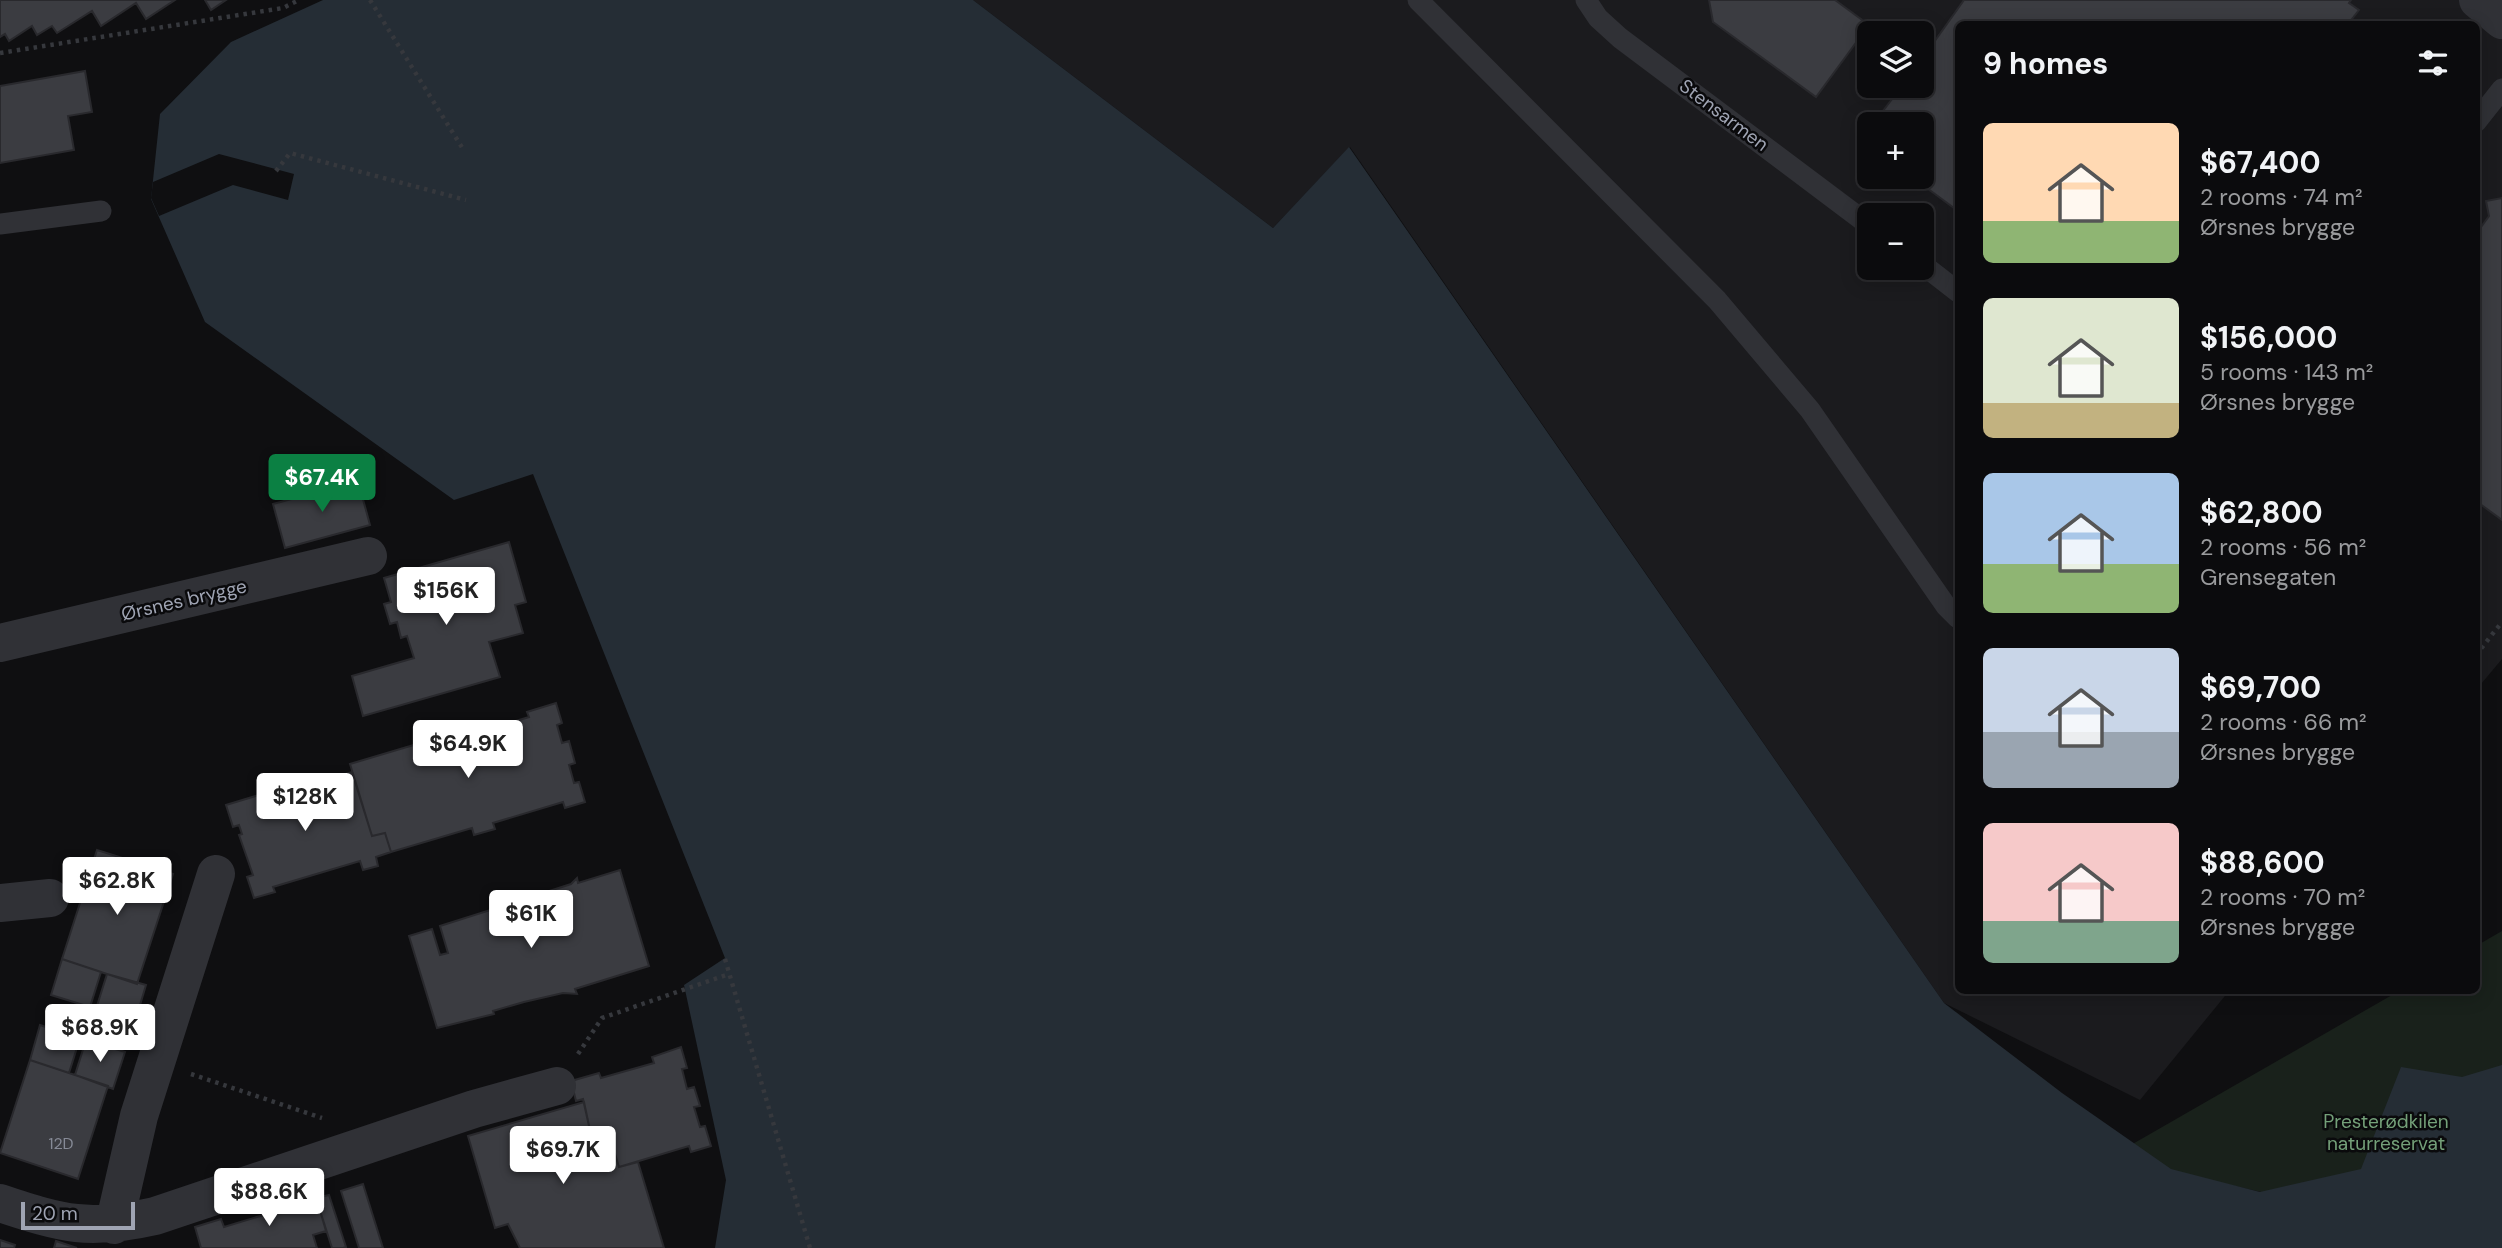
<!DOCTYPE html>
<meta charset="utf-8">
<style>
:root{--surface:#0b0b0d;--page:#19191b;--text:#f1f3f6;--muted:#9a9b9d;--line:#2b2b2e;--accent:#0b8043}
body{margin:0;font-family:"DM Sans",sans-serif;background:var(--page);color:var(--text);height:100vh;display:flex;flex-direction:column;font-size:26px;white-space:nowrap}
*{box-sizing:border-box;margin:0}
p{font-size:23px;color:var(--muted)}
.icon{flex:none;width:38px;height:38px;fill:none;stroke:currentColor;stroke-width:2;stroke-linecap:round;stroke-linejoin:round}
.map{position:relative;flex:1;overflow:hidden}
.sheet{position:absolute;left:1955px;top:21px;width:525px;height:973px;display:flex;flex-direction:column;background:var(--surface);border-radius:10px;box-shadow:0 4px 18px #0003,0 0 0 2px var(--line)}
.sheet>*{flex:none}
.controls{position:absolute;left:1857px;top:21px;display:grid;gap:14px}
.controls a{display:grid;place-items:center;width:77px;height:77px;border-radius:10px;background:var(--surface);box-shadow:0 4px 18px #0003,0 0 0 2px var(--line);font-size:35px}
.scale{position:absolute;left:21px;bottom:18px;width:114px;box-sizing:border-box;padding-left:7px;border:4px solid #9fa4b3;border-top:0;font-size:19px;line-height:24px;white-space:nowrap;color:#9fa4b3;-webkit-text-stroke:5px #0a0a0c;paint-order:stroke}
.price{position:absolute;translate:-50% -60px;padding:0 16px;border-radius:7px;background:#fff;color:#222;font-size:23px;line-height:46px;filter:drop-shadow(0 2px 4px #0008)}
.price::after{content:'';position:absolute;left:50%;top:42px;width:21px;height:16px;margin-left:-10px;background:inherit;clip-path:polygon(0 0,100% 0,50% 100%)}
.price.on{background:var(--accent);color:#fff}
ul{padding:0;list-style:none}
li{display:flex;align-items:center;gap:21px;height:175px;padding:0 28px}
li span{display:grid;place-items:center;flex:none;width:196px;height:140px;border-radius:10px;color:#555}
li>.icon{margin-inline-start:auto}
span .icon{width:84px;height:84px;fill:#fffc;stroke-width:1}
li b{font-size:30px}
h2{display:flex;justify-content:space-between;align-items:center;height:84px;padding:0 28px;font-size:30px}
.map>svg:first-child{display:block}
</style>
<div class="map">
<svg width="2502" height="1248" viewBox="0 0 2502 1248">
<rect width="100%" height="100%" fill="#0f0f11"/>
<path fill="#1b1b1e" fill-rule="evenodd" d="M973,0H2502V659L2476,690V24H1958V990L2229,991L2140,1100L1944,1003L1350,147L1273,228ZM1869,33H1922V86H1869ZM1869,124H1922V177H1869ZM1869,215H1922V268H1869Z"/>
<path fill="#19211b" d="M2502,931V1248L2110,1157L2399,991L2476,990V946Z"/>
<path fill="#252d35" d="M323,0H973L1273,228L1349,147L1944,1003L2062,1093L2171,1169L2260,1192L2361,1169L2401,1067L2462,1077L2502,1065V1248H715L726,1180L684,985L725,958L533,474L454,500L205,322L151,199L160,114L231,42Z"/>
<path fill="#0f0f11" d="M219,154L294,174L288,200L233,185L159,216L151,198L153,182Z"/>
<path fill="#3b3c41" stroke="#29292d" stroke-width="2" d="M0,0H175L146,19L136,3L101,26L92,11L57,33L52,26L37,35L32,26L9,41L5,34L0,37Z
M205,0H226L211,10Z
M1709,0H1835L1869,25L1816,97L1713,22Z
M1964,0H2351L2349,3L2359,10L2348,24H1958V211L1912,177H1922V124H1873L1902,86H1922V59Z
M85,71L92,112L68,116L74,150L0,163V86Z
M1869,130V145L1862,140Z
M2502,198V520L2476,501V234L2489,216L2486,201Z
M358,481L370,525L285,548L273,504Z
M509,542L526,602L515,605L523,633L489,642L500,677L363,716L352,676L414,658L407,636L401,638L397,622L390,624L384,604L391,602L384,578Z
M556,703L562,723L557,725L562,743L569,741L575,763L569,765L574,783L579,782L585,802L565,808L563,802L493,823L495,829L474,835L472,828L391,852L385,833L372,836L350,764L474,727L476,733L529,717L527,712Z
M352,772L372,836L385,833L391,852L376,857L378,866L363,870L360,861L273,887L275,892L254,898L247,877L253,875L239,835L242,834L239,825L233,827L226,805L262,794L264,800Z
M97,850L173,874L137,984L62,959Z
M620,870L649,966L575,989L577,994L563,993L524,1002L493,1011L494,1014L437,1028L409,936L432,929L440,955L448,953L440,926L531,897L529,893L540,894L571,884L577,878L578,883Z
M62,959L101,972L90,1007L51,995Z
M107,974L146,985L135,1022L96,1009Z
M40,1025L80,1038L69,1073L30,1060Z
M86,1040L125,1052L113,1089L75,1075Z
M681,1047L687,1068L682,1069L687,1089L694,1087L700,1106L694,1107L700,1127L705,1126L711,1146L691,1152L689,1146L619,1167L615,1154L601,1158L594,1134L591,1135L583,1099L576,1101L571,1081L599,1073L601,1078L654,1063L652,1057Z
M30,1060L108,1086L78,1179L0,1153Z
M584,1102L591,1135L594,1134L601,1158L615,1154L619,1167L638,1162L664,1248H520L508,1224L495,1228L468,1136Z
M363,1184L383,1248H359L341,1191Z
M314,1190L326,1231L313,1235L317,1248H201L195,1227L221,1219L224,1227L290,1207L287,1199Z
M329,1195L346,1247L343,1248H332L316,1198Z
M0,1240L15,1245L14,1248H0Z
M56,1241L77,1248H54Z"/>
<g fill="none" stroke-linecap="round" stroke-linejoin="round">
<path stroke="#36383d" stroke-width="4.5" stroke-dasharray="3.5 5" stroke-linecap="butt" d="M370,0L463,149
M0,53L283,8L299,0
M276,171L290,153L466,200
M2476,655L2502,622
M725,959L810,1248
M578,1054L602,1018L729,974
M191,1074L322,1118"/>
<path stroke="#303136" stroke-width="21" d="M1418,0L1717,300L1810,410L1946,606L1958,618
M1586,0L1598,18L1620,38L1869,225
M2476,122L2502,89
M0,224L101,211
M1922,264L1958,292"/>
<path stroke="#303136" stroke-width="38" d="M2478,0L2502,20
M0,643L368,556
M0,903L50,898
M0,1203C63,1224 89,1231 155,1216L474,1109L557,1086
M114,1225L139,1116L216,874"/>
</g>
<g text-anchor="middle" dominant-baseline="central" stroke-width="5" stroke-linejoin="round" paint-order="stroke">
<g font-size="16" fill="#868a96">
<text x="61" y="1143">12D</text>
</g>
<g font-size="19" fill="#9fa4b3" stroke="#0a0a0c">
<text transform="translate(1724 115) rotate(37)">Stensarmen</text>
<text transform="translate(184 600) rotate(-13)">Ørsnes brygge</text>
</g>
<g font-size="19" fill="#74a079" stroke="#0a0a0c">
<text x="2386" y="1121">Presterødkilen<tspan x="2386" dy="22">naturreservat</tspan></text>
</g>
</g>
</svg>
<div class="controls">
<a><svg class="icon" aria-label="layers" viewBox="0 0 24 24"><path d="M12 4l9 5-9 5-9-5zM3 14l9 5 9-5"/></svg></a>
<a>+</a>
<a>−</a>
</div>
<div class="scale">20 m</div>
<b class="price on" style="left:322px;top:514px">$67.4K</b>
<b class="price" style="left:446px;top:627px">$156K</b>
<b class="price" style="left:468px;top:780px">$64.9K</b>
<b class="price" style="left:305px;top:833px">$128K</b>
<b class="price" style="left:117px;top:917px">$62.8K</b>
<b class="price" style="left:531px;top:950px">$61K</b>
<b class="price" style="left:100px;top:1064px">$68.9K</b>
<b class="price" style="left:563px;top:1186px">$69.7K</b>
<b class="price" style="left:269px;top:1228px">$88.6K</b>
<section class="sheet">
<h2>9 homes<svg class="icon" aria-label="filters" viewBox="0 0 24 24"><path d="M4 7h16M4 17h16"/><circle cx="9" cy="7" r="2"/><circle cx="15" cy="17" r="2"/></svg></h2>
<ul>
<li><span style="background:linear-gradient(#ffd9b3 70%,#8fb573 0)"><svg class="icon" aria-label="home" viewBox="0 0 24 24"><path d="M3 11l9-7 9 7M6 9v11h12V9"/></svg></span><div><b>$67,400</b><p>2 rooms · 74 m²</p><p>Ørsnes brygge</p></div></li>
<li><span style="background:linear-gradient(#dfe7d0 75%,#c2b280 0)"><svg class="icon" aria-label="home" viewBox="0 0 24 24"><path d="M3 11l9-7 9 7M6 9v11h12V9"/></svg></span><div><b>$156,000</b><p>5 rooms · 143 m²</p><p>Ørsnes brygge</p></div></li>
<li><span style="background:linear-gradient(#a9c7e8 65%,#8fb573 0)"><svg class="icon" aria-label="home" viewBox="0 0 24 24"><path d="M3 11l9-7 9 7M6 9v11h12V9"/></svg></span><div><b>$62,800</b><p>2 rooms · 56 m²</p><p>Grensegaten</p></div></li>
<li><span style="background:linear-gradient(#c9d6e8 60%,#9aa5b1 0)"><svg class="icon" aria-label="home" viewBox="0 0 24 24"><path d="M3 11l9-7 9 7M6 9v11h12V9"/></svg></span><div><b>$69,700</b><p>2 rooms · 66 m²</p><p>Ørsnes brygge</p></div></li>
<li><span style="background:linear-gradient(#f6c9c9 70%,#7fa58c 0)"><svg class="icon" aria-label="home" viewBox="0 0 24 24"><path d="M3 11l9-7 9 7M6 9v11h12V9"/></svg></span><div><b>$88,600</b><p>2 rooms · 70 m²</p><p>Ørsnes brygge</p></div></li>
</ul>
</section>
</div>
